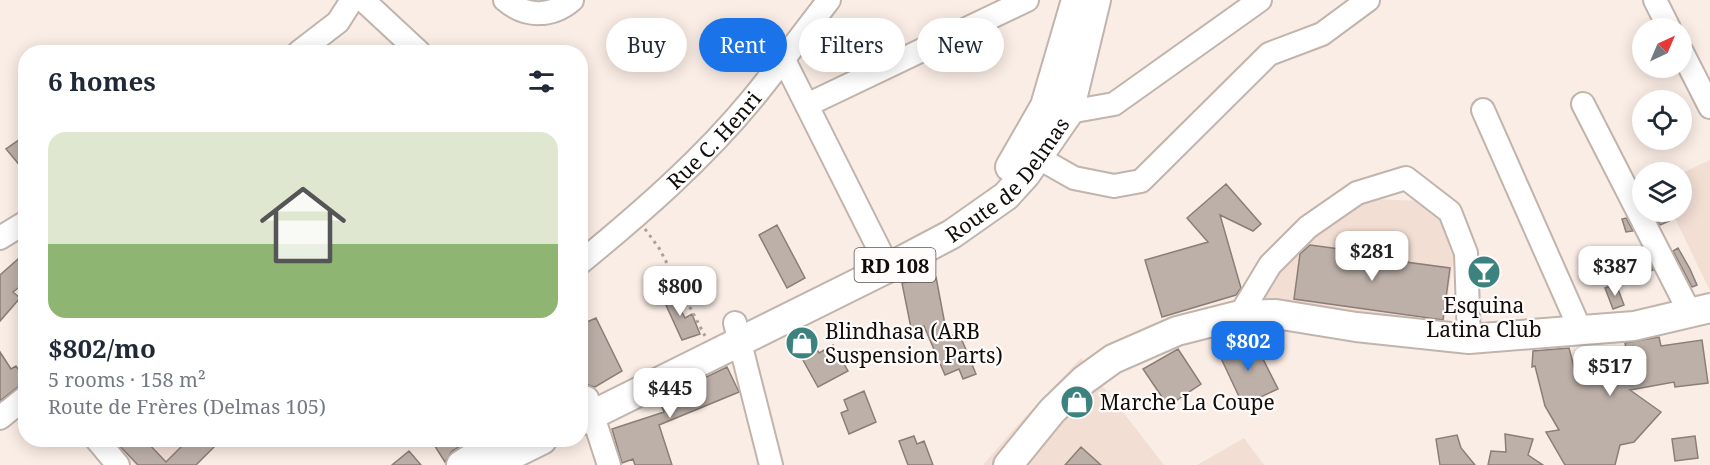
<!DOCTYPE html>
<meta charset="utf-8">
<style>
:root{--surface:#fff;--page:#f6f6f7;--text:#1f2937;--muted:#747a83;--line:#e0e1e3;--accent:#1a73e8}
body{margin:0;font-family:"Noto Serif",serif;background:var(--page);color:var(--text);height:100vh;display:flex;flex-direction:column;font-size:22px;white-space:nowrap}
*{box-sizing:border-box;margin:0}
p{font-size:20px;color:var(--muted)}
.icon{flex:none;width:33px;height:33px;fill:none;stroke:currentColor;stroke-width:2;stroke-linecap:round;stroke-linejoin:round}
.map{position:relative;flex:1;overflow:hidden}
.side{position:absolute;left:18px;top:45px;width:570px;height:402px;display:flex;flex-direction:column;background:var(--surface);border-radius:24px;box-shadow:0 3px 15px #0003}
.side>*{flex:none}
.hud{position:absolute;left:606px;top:18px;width:570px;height:54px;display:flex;gap:12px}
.needle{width:39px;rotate:44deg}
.fabs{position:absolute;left:1632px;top:18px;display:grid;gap:12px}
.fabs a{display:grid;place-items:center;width:60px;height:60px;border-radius:50%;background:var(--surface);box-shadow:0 3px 15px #0003;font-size:30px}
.price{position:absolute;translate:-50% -51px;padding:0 14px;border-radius:12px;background:#fff;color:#222;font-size:20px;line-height:39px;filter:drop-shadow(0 2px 3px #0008)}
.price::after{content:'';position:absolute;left:50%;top:36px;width:18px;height:14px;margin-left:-9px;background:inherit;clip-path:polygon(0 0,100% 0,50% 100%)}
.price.on{background:var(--accent);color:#fff}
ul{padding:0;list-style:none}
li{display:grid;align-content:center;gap:12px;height:318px;padding:0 30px}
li+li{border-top:2px solid var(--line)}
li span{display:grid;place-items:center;height:186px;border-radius:18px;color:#555}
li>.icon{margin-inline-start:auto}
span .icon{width:108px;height:108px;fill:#fffc;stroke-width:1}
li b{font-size:26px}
h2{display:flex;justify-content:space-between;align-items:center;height:72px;padding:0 30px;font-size:26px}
.pill{padding:0 21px;border-radius:27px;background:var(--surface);box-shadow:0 3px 15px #0003;font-size:21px;line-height:54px}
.pill.on{background:var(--accent);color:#fff}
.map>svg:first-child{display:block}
</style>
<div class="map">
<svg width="1710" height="465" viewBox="0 0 1710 465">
<rect width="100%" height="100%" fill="#faede5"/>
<path fill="#f2ded3" d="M1710,160V291L1672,212H1682V173Z
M1375,199L1419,201L1445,218L1454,256L1443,329L1255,302L1272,268L1343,212Z
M1081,358L1164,465H983L1013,430Z
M1244,438L1264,465H1197Z
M111,440H217L193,465H135Z"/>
<path fill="#bdb0a9" stroke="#8a7e77" stroke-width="1.5" d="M26,135V173L6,149Z
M1226,184L1261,224L1253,231L1220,215L1241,288L1236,295L1162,317L1145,260L1208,242L1187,218Z
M1653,212H1665L1669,221L1660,225Z
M1626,218L1633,231L1626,232L1622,219Z
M777,225L805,278L787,288L759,235Z
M1310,245L1407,258L1406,262L1450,268L1443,320L1294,299L1300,254Z
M1678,248L1690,269L1697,285L1692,287L1673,251Z
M26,252V282L13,292L20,298L0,321V275Z
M1647,258L1653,270L1618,281V279Z
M936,277L946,330L949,329L952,336L959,333L976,374L963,379L959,369L945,375L924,326L911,328L902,283Z
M1616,284L1624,305L1613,309L1605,288Z
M669,287L685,318L692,314L700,334L682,340L660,292Z
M596,318L622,371L595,387L588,385L580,372V325Z
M805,328L819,353L833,345L848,371L818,387L789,335Z
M1659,337L1661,346L1702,340L1708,383L1675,387L1674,382L1630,390L1661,412L1634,442L1620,445L1615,465H1565L1546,432L1559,430L1545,406L1535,366L1532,367L1533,351L1569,348L1575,371H1630L1625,343Z
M1253,339L1278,389L1243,405L1219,354Z
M1178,349L1201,384L1168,406L1143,369Z
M0,352L11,369L16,366L26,381V384L18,387L0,401Z
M727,367L739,392L659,425L672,465H635L633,459L622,463L612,429L664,412L659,400Z
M864,391L876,422L849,434L841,413L848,410L844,400Z
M1505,434L1533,439L1528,455L1543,465H1488L1491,451L1506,452Z
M1457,435L1461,448L1475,465H1440L1436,439Z
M914,436L917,444L924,441L933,465H908L899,441Z
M1695,436L1698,458L1675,461L1672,439Z
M114,440H145L166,462L188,440H221L196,465H138Z
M431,440H471L452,451L445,462Z
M1081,447L1101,465H1065Z
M409,451L421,465H392Z"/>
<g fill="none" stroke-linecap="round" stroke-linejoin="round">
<g stroke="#c0b4ac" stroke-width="26">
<g id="minor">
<path d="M363,0L419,52"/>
<path d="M505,0C526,18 552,17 572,0"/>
<path d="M1655,0L1669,28"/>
<path d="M299,52L338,22L352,0"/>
<path d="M1682,52L1710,107"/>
<path d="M783,58L880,251"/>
<path d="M1583,104L1690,313"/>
<path d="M807,105L1027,0"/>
<path d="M1056,109L1069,112L1114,104L1260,0"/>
<path d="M1483,110L1580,329"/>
<path d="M1023,149L1074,178L1114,186L1141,181L1269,54L1322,34L1368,0"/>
<path d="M0,238L26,222"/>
<path id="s1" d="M580,263C641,213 703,159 753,98C779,66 804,32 829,0"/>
<path d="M1240,315L1270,265L1308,227L1357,193L1406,178L1450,212L1466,253L1469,339"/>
<path d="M735,323L771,465"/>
<path d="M587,398L609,465"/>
<path d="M0,418L26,397"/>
<path d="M97,440L118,465"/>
</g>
</g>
<g stroke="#c0b4ac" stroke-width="32">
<g id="major">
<path d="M1010,167L1045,106L1076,0"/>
<path id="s2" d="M580,421L884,270L952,234L1006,196L1026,174L1069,112L1096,0"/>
<path d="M461,465L501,440"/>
<path d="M491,465L542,440"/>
<path d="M1008,465L1052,411L1084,380L1113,359L1177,331L1240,315L1276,314L1356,327L1469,339L1634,326L1710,308"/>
</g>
</g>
<path stroke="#aba19b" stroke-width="3" stroke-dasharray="3 4.5" stroke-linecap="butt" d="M645,229L659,248L705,336"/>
<use href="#minor" stroke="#fff" stroke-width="22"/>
<use href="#major" stroke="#fff" stroke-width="28"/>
</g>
<defs>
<g id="bar-disc" transform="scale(1.725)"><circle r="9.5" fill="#3c837f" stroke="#fffcfb"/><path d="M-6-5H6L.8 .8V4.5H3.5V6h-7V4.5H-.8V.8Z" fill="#fff"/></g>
<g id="shop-disc" transform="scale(1.725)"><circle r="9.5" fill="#3c837f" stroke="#fffcfb"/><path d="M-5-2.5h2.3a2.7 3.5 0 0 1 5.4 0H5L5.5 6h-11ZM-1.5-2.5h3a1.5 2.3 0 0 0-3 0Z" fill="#fff"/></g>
</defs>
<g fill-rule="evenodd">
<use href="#bar-disc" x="1484" y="272"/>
<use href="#shop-disc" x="802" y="343"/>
<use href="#shop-disc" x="1077" y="402"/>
</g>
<g text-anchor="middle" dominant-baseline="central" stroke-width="4.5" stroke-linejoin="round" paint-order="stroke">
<rect fill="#fffcfb" stroke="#585452" stroke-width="1.5" x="854.5" y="248" width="81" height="34" rx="4.5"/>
<g font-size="20" font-weight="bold" fill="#100c0a">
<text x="895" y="265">RD 108</text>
</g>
<g font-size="21" fill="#100c0a" stroke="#fffcfb">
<text stroke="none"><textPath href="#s1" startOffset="182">Rue C. Henri</textPath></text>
<text stroke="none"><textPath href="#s2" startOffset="495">Route de Delmas</textPath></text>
</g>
<g font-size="21" fill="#100c0a" stroke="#fffcfb" text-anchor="start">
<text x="1484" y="305" text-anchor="middle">Esquina<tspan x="1484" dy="24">Latina Club</tspan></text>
<text x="825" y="331">Blindhasa (ARB<tspan x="825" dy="24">Suspension Parts)</tspan></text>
<text x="1100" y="402">Marche La Coupe</text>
</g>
</g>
</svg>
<div class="fabs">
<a><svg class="needle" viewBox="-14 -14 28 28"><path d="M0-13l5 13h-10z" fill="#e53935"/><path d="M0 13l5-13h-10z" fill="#747a83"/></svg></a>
<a><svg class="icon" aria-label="locate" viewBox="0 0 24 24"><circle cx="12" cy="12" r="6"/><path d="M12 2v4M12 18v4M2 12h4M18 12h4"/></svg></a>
<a><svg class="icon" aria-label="layers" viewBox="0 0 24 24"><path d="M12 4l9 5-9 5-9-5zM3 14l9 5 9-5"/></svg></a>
</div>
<b class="price" style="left:1372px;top:282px">$281</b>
<b class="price" style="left:1615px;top:297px">$387</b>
<b class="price" style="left:680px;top:317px">$800</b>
<b class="price on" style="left:1248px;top:372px">$802</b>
<b class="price" style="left:1610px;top:397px">$517</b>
<b class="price" style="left:670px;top:419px">$445</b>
<div class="hud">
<a class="pill">Buy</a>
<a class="pill on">Rent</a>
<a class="pill">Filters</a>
<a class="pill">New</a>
</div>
<section class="side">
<h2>6 homes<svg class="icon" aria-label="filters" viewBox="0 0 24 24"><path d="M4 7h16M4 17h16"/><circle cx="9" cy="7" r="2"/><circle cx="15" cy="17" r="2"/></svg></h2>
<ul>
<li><span style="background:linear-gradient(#dfe7d0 60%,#8fb573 0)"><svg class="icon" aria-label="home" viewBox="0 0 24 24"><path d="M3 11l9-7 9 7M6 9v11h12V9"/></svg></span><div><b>$802/mo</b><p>5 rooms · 158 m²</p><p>Route de Frères (Delmas 105)</p></div></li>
</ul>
</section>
</div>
